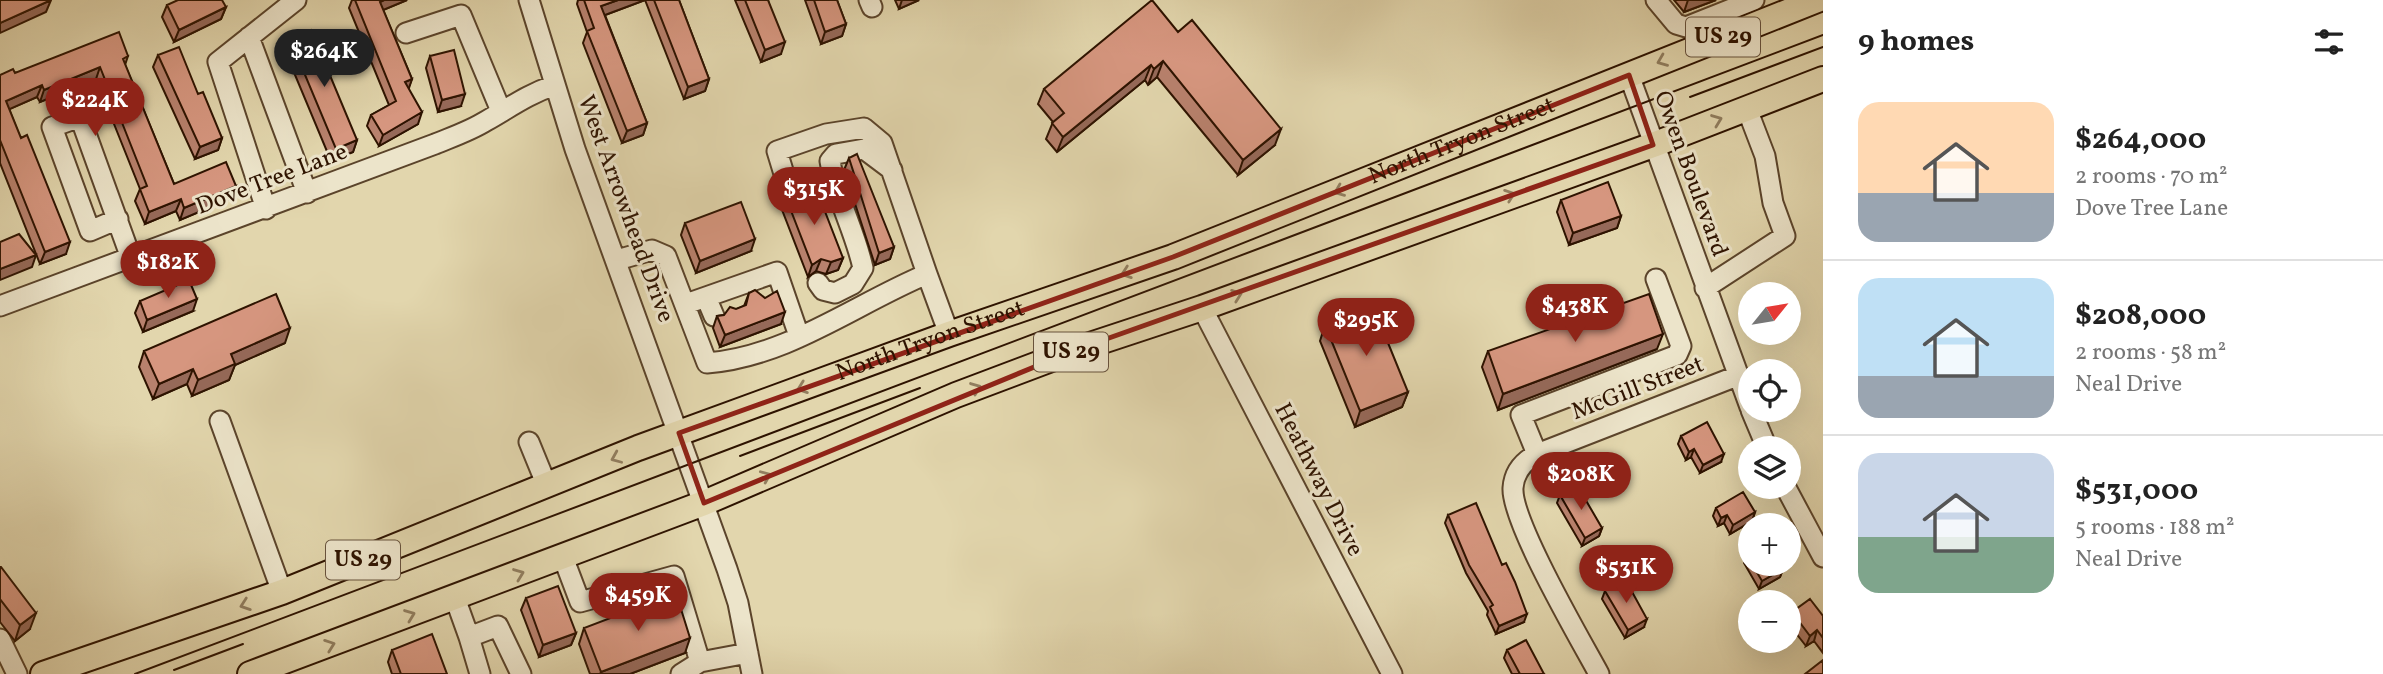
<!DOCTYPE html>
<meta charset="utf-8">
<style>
:root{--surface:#fff;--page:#f2f2f2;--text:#222;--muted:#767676;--line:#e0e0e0;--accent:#8f2418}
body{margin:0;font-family:Vollkorn,serif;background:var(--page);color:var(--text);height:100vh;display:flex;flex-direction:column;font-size:26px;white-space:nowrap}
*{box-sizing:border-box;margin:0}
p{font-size:23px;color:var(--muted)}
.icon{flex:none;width:38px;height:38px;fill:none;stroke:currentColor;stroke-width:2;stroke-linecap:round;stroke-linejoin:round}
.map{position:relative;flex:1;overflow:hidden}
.sheet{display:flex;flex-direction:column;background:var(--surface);width:560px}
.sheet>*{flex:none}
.needle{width:46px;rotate:60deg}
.controls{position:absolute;left:1738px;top:282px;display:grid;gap:14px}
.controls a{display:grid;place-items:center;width:63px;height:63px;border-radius:50%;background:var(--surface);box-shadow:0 7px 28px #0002;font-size:35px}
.price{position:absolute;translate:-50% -60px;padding:0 16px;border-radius:24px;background:var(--accent);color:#fff;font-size:23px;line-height:46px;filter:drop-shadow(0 2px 4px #0008)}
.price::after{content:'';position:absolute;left:50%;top:42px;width:21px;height:16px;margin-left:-10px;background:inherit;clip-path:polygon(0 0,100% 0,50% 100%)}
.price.selected{background:#222;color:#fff}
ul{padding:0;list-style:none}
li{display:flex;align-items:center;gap:21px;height:175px;padding:0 35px}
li+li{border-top:2px solid var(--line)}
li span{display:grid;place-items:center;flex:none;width:196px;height:140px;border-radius:21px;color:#555}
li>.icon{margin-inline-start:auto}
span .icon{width:84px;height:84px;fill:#fffc;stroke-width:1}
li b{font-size:30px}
h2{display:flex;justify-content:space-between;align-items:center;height:84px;padding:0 35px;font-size:30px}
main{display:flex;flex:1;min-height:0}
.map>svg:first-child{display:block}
</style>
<main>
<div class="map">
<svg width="1823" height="674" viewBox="0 0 1823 674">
<rect width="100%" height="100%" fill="#e2d6ad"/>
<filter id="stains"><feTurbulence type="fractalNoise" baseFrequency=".00286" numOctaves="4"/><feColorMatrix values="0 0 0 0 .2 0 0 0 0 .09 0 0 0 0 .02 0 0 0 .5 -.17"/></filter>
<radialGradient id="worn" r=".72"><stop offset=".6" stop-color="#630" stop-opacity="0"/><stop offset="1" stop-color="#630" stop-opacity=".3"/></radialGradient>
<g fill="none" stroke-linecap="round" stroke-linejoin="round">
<g stroke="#5b442b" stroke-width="23">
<path id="minor" d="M529,0L575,149L727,569L738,603L752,674
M869,0L872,7
M1656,0L1676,24L1686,27L1754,0
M406,33L461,15L501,111
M249,37L307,193
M1629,75L1750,407
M791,197L777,151L826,134L864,128L882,143L927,274
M266,209L218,62L296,0
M118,219L90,231L52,127L80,117L131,258
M617,260L652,250L666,256L707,363C787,357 855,304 927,274L949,334
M818,283L823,290L835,293L853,284L863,268C855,231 836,198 830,161L836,154L864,149L892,170
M1705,288L1785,236L1773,203L1765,156L1747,109
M706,297L714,316
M686,304L777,272L799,336
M0,306L435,144C452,137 470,131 486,121C511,107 526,95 555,85
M1202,308L1392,674
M1751,410L1767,448
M220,421L282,592
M529,442L547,486
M1537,454L1521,415L1677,355L1681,346L1656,279
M1785,486L1823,557
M563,557L580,602L674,576L700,662L748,653
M455,598L469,637
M0,639L17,674
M480,674L469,637L498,626L521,674
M681,674L700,662
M1599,674C1580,639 1511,521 1513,488C1514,472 1524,461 1537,454L1737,376"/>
</g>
<g stroke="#2e1300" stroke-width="28">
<g id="major">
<path id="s1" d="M43,674L282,592L638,448L949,334L1173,257L1817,0"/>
<path d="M250,674L704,503L956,395L1078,349L1202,308L1653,145L1823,79"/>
</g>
</g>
<use href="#minor" stroke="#ece4ca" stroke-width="19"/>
<use href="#major" stroke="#e2d6ad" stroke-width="24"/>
<path stroke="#2e1300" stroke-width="2" d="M1690,97L1823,47
M740,456L920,388
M174,670L243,644
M135,674L1823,35"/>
</g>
<path fill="#b8816d" stroke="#2e1300" stroke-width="2" d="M352,0H407L383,10L412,79L408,89L418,124L379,146L367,126L371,115L389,105L349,8Z
M578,0H679L709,79L705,91L684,99L645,0L605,15L647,123L643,135L622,143L583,43L587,32L577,4Z
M735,0H768L781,54L761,62Z
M805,0H837L846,24L842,36L821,44Z
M895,0H919L899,9Z
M1674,0H1716L1684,12Z
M167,5L226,7L221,19L174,42L162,17Z
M1178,32L1275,145L1238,175L1157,77L1148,85L1145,80L1057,152L1046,139L1053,122L1038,104L1044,89Z
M290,39L357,140L353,152L331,161L285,51Z
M158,55L198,94L222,138L218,150L195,159L153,67Z
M128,56L125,65L174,184L232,198L180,220L176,211L145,224L135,201L140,189L96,79L40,102L37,97L9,109L66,254L40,264L0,163V75Z
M430,56L461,106L438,112L426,68Z
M849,158L894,247L890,259L875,265L844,170Z
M783,190L843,258L838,270L826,274L816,271L808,277L779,202Z
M1561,200L1621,216L1617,228L1569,245L1557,212Z
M685,223L751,251L696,273L681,235Z
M749,293L781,324L720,347L713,328L717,316L724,315L744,306Z
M140,301L193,311L143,332L135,313Z
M1325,325L1408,392L1402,407L1355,427L1320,341Z
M285,343L235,365L229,380L192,396L187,384L153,399L139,367L144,351Z
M1657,349L1498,410L1482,367L1488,351Z
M1681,436L1721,462L1700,473L1691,457L1686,460L1678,444Z
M1560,495L1602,528L1599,536L1582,546L1557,503Z
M1716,508L1755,512L1752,521L1730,534L1724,523L1718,526L1713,516Z
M1448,515L1524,622L1496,634L1487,615L1488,611L1466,573L1445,523Z
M1750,553V564H1780L1783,569L1780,577L1759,589L1744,563L1747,555Z
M0,567L30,629L15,641L0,622Z
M1605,591L1644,627L1625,638L1602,599Z
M526,598L576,633L571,645L539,657L521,610Z
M1792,612L1823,616V653L1814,641L1806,646L1788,623Z
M584,628L685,653L630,674H590L579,644Z
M392,650L447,674H392L388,662Z
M1507,650L1544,674H1512L1504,658Z"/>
<path fill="#966959" stroke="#2e1300" stroke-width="2" d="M51,0L46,12L0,33V23Z
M384,0H407L376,13L380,2Z
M618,0H645L597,18L601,6Z
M902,0H919L899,9Z
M1688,0H1716L1684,12Z
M226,7L221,19L174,42L179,30Z
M846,24L842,36L821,44L825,32Z
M785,42L781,54L761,62L765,50Z
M1163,61L1157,77L1148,85L1154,69Z
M1151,65L1145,80L1057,152L1063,137Z
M100,67L96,79L40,102L44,90Z
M412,79L408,91L405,82Z
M709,79L705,91L684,99L688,87Z
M42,85L37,97L1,113L6,101Z
M465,94L461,106L438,112L442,100Z
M422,112L418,124L379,146L383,135Z
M647,123L643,135L622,143L627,131Z
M1281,129L1275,145L1238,175L1243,160Z
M222,138L218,150L195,159L200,147Z
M357,140L353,152L331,161L336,149Z
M236,186L232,198L180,220L184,208Z
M181,199L176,211L145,224L149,212Z
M1621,216L1617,228L1569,245L1573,233Z
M755,239L751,251L696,273L700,261Z
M70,242L66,254L40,264L45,252Z
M894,247L890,259L875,265L879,253Z
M36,255L32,267L0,280V269Z
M843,258L838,270L826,274L831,262Z
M821,259L816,271L808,277L812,265Z
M197,299L193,311L143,332L147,320Z
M785,312L781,324L720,347L725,335Z
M290,328L285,343L235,365L229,380L192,396L198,380L231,354Z
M1663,334L1657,349L1498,410L1503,394Z
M193,369L187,384L153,399L159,384Z
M1408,392L1402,407L1355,427L1360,411Z
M1694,449L1691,457L1686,460L1689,452Z
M1724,454L1721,462L1700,473L1703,465Z
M1755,512L1752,521L1730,534L1733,525Z
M1727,515L1724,523L1718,526L1721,518Z
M1602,528L1599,536L1582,546L1585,538Z
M1783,569L1780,577L1759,589L1762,581Z
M36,613L30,629L15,641L20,625Z
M1527,614L1524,622L1496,634L1499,626Z
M1647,619L1644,627L1625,638L1628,630Z
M1817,630L1814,641L1806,646L1810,636Z
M576,633L571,645L539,657L543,645Z
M690,638L685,653L630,674H600L601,672Z"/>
<path fill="#d6967f" stroke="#2e1300" stroke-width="2" d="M0,0H51L0,23Z
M178,0H222L226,7L179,30L167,5Z
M355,0H384L380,2L412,79L405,82L422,112L383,135L371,115L396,101Z
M584,0H618L601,6L647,123L627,131L587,31L594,28Z
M654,0H679L709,79L688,87Z
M745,0H768L785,42L765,50Z
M814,0H837L846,24L825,32Z
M1152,0L1178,32L1192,20L1281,129L1243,160L1163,61L1154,69L1151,65L1063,137L1052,123L1064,113L1044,89Z
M311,30L357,140L336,149L290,39Z
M119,32L128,56L123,59L174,184L226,162L236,186L184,208L181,199L149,212L140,189L147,186L100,67L44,90L42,85L6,101L21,138L27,135L70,242L45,252L0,140V75L13,69L15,73Z
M179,47L198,94L203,92L222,138L200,147L158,55Z
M454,50L465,94L442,100L430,56Z
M857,154L894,247L879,253L849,158Z
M1608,182L1621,216L1573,233L1561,200Z
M783,190L793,197L800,196L806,190L808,194L817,191L843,258L831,262L821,259L812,265Z
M741,202L755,239L700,261L685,223Z
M19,234L36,255L0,269V242Z
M189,280L197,299L147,320L140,301Z
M755,290L765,298L777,291L785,312L725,335L717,316L724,315L730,307L736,309L746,305L749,293Z
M276,294L290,328L231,354L235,364L198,380L193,369L159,384L144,351Z
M1649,294L1663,334L1503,394L1488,351Z
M1373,306L1408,392L1360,411L1325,325Z
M1707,422L1724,454L1703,465L1694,449L1689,452L1681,436Z
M1577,485L1602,528L1585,538L1560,495Z
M1743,492L1755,512L1733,525L1727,515L1721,518L1716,508Z
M1476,503L1502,565L1506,563L1515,582L1527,614L1499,626L1490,607L1493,605L1469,565L1448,515Z
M1752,564H1780L1783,569L1762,581Z
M0,567H1L36,613L20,625L0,599Z
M1625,579L1647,619L1628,630L1605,591Z
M558,586L576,633L543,645L526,598Z
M676,593L690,638L601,672L584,628Z
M1810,599L1823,616V638L1817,630L1810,636L1792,612Z
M432,634L447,674H401L392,650Z
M1526,640L1544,674H1520L1507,650Z
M1823,660V674H1805Z"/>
<defs><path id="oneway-chevron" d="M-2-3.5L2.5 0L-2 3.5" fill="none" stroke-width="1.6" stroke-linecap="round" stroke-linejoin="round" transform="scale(1.75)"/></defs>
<g stroke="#917e5f">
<use href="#oneway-chevron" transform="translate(1662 61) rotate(158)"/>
<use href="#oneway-chevron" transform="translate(1717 120) rotate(-21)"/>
<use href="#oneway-chevron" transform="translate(1339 191) rotate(158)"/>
<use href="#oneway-chevron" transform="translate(1510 195) rotate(-20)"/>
<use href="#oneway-chevron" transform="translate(1126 273) rotate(161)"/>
<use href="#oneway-chevron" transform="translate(1237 295) rotate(-20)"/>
<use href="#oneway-chevron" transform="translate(802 388) rotate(160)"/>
<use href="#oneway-chevron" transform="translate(976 388) rotate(-21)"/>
<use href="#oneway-chevron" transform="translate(616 458) rotate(157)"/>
<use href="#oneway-chevron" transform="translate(766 476) rotate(-23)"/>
<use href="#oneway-chevron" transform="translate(519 574) rotate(-21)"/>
<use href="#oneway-chevron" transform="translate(245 605) rotate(161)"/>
<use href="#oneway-chevron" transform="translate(410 615) rotate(-21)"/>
<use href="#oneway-chevron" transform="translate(330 645) rotate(-20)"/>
</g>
<path fill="none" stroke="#8f2418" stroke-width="5" stroke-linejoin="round" d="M1629,75L1653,145L1078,349L704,503L679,433L1173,257Z"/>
<g text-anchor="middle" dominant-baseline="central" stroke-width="6" stroke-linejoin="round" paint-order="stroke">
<g fill="#ece4ca" stroke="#67523d" stroke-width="2">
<rect x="1686" y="17.5" width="74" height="39" rx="5"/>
<rect x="1034" y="332.5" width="74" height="39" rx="5"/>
<rect x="326" y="540.5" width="74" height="39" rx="5"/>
</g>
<g font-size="23" font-weight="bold" fill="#2e1300">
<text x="1723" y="37">US 29</text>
<text x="1071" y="352">US 29</text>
<text x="363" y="560">US 29</text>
</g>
<g font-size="24" fill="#2e1300" stroke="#ece4ca">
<text stroke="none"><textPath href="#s1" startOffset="1516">North Tryon Street</textPath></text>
<text transform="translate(1690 174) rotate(70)">Owen Boulevard</text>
<text transform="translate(272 180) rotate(-21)">Dove Tree Lane</text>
<text transform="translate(625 209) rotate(70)">West Arrowhead Drive</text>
<text stroke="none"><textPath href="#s1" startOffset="948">North Tryon Street</textPath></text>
<text transform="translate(1638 389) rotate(-21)">McGill Street</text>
<text transform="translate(1318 480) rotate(63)">Heathway Drive</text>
</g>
</g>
<rect width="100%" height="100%" filter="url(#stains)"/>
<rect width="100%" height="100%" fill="url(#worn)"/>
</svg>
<div class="controls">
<a><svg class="needle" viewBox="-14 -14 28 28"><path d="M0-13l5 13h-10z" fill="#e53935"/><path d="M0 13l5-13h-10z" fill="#767676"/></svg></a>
<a><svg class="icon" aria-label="locate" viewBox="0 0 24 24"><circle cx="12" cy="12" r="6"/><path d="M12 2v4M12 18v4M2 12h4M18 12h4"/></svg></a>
<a><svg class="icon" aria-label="layers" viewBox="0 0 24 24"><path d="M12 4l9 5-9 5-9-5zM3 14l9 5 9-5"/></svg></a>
<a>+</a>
<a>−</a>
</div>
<b class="price selected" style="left:324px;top:89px">$264K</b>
<b class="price" style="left:95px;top:138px">$224K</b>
<b class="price" style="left:814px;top:227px">$315K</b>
<b class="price" style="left:168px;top:300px">$182K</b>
<b class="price" style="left:1575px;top:344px">$438K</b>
<b class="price" style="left:1366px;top:358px">$295K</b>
<b class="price" style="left:1581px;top:512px">$208K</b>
<b class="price" style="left:1626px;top:605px">$531K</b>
<b class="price" style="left:638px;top:633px">$459K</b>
</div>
<section class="sheet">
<h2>9 homes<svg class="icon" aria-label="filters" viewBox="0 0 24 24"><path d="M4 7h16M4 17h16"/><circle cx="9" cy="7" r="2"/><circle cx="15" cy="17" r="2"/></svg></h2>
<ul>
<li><span style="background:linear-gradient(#ffd9b3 65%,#9aa5b1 0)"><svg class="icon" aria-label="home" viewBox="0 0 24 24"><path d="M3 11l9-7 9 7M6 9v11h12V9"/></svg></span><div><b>$264,000</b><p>2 rooms · 70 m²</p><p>Dove Tree Lane</p></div></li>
<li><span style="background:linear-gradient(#bfe0f5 70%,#9aa5b1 0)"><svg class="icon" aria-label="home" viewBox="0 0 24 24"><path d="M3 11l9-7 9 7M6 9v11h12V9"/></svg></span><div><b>$208,000</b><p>2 rooms · 58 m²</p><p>Neal Drive</p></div></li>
<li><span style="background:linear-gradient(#c9d6e8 60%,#7fa58c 0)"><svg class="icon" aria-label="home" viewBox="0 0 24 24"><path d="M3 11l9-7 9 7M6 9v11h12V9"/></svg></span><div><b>$531,000</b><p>5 rooms · 188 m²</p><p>Neal Drive</p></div></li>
</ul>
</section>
</main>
